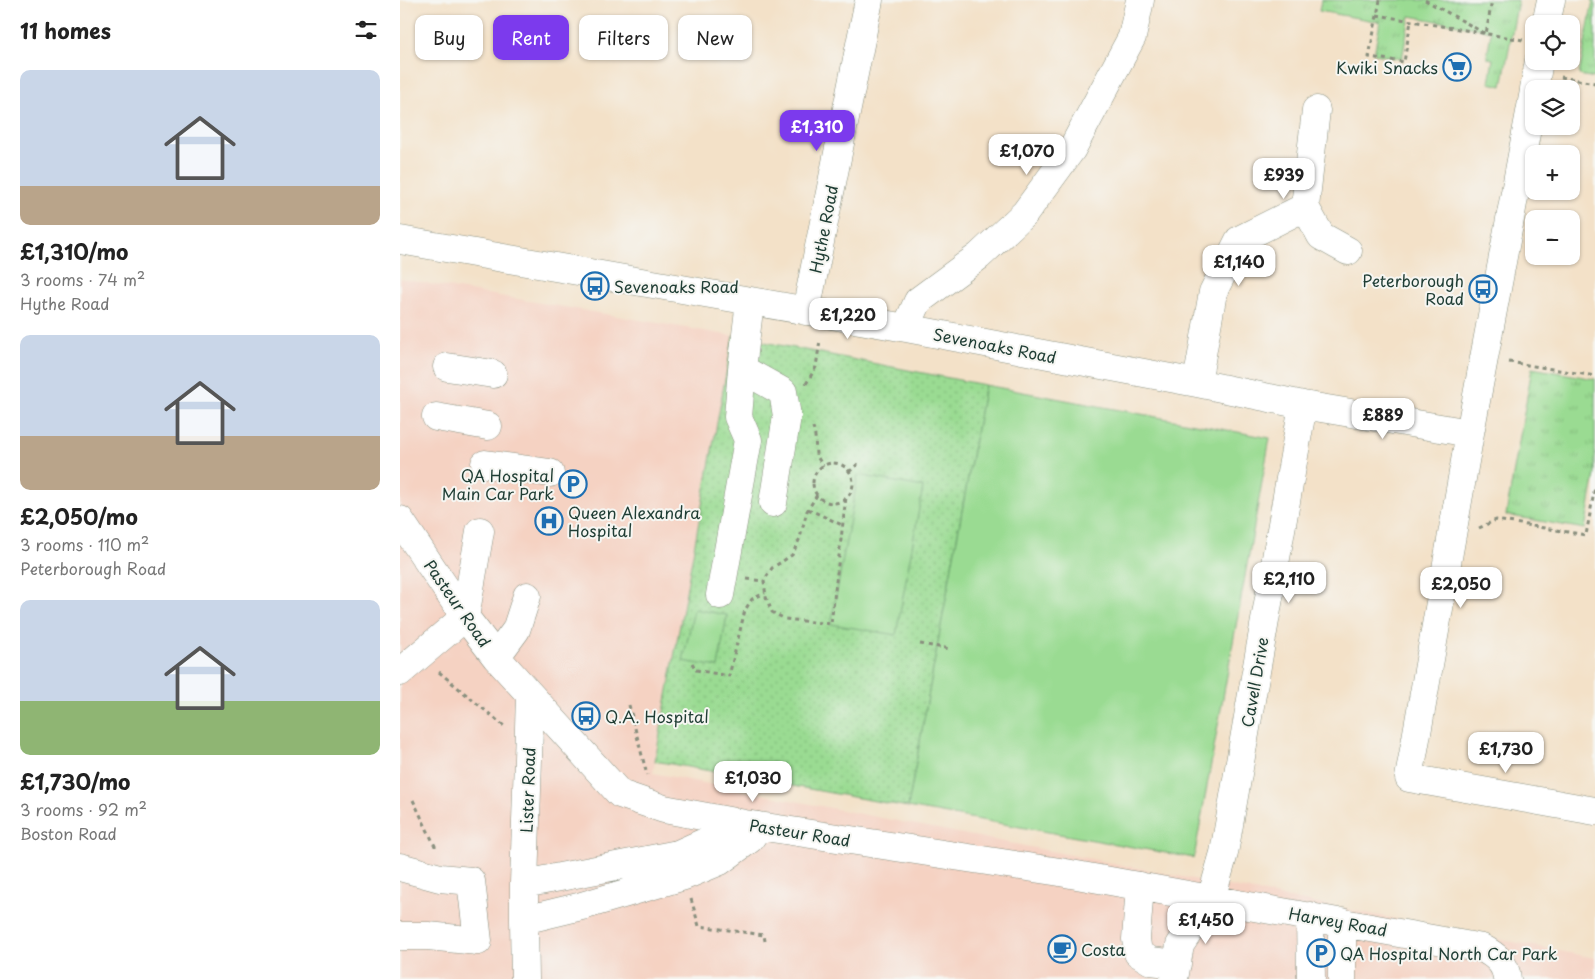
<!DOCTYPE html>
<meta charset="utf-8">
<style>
:root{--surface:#fff;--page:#f6f6f6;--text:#222;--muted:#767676;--accent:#7c3aed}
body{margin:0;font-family:"Playpen Sans",sans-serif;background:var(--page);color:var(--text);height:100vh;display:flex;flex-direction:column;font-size:19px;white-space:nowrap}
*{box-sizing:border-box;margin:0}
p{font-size:16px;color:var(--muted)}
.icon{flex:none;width:28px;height:28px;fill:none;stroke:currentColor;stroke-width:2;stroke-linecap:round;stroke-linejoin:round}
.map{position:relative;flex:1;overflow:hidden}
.drawer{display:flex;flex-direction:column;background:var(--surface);width:400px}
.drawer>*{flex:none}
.banner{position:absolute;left:15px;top:15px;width:475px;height:45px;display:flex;gap:10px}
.tools{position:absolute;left:1125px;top:15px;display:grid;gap:10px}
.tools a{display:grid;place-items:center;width:55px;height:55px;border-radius:10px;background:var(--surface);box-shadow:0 1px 4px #0004;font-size:25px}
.price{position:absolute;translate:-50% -42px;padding:0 11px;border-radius:10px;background:#fff;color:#222;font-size:16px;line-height:32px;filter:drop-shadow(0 1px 2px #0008)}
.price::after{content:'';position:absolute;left:50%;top:30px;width:15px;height:11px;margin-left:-8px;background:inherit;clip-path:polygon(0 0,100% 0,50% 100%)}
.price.selected{background:var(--accent);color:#fff}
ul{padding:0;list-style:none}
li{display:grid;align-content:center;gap:10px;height:265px;padding:0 20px}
li span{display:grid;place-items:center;height:155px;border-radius:10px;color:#555}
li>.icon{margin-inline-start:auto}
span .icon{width:90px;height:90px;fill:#fffc;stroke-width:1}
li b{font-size:21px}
h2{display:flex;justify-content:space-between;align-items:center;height:60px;padding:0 20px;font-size:21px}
.chip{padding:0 18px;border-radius:10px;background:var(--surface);box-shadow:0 1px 4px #0004;font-size:18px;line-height:45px}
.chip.selected{background:var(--accent);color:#fff}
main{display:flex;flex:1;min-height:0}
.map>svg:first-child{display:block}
</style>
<main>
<section class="drawer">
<h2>11 homes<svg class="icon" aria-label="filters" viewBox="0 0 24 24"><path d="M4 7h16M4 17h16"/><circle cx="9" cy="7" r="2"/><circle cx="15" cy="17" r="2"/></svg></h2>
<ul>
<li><span style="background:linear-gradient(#c9d6e8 75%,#b9a48a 0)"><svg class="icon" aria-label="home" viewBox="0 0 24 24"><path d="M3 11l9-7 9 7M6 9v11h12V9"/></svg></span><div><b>£1,310/mo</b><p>3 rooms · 74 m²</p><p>Hythe Road</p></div></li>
<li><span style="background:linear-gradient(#c9d6e8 65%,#b9a48a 0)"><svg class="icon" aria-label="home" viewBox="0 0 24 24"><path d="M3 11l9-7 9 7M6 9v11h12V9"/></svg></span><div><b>£2,050/mo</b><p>3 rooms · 110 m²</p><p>Peterborough Road</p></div></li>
<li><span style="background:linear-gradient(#c9d6e8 65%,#8fb573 0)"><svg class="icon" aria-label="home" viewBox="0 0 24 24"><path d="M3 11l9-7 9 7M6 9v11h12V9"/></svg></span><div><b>£1,730/mo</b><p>3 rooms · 92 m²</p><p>Boston Road</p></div></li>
</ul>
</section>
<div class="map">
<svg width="1195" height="979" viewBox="0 0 1195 979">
<defs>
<pattern id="grass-tufts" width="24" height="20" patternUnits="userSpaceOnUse" patternTransform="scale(1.25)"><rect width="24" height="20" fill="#9adb92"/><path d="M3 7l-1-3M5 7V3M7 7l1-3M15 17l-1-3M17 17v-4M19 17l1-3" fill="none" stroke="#84bd7e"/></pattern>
<pattern id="park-dots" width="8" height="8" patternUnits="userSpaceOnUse" patternTransform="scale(1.25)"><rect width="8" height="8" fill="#9adb92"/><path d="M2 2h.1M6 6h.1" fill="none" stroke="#84bd7e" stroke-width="1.8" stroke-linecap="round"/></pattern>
</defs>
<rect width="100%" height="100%" fill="#f6f6f2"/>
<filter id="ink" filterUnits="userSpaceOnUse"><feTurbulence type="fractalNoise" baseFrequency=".02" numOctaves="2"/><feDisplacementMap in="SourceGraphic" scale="10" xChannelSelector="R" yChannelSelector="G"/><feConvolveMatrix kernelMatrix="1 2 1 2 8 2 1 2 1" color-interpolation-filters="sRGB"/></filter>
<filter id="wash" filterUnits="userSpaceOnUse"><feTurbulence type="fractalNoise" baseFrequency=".0096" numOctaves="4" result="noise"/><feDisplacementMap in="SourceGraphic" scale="20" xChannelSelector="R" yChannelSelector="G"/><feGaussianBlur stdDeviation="1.12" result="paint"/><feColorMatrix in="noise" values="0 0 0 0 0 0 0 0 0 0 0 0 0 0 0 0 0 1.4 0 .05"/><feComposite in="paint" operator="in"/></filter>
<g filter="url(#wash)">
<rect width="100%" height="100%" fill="#f3e1c8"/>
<path fill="#f5d2c2" d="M0,279L333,336L253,773L1195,958V979H0Z"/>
<path fill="url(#grass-tufts)" stroke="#5c8c63" d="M921,0H1118L1102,86L1089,83L1093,59L1087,58L1091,31L1010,16L1002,59L974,54L980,22L919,11Z
M1193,0H1195V78L1179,75Z
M1132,368L1195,379V474L1185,529L1106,515Z"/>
<path fill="url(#park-dots)" stroke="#5c8c63" d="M333,336L585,385L508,807L255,761Z"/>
<path fill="#9adb92" stroke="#5c8c63" d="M585,385L870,438L794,858L508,807Z
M458,475L523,487L496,635L431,624Z
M294,609L327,615L318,667L283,661Z"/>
</g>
<g filter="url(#ink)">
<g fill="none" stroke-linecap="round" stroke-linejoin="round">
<g stroke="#898f7e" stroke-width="29">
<path id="minor" d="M1146,24L1151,0
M1134,89L1139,61
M1134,91L1070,433L1009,778L1195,811
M916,110L905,207L921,236L948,251
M0,240L506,328L797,383L903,405L1070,433
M350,301L342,369L383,392L387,416L373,503
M406,311L469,0
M506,328L518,301L579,256L625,213L672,149L732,37L740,0
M47,367L93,374
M797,383L813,292L839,240L905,207
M36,417L88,426
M85,464L150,473
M0,520L65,617L96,657L220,794L264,809L345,824L660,872L1082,948C1095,955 1106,963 1107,979
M320,595L348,440L338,417L342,369
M96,657L116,630L127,596
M0,672L65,617L80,531
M130,696L124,884V920L182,906L284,876L320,861L350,839L359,826
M0,867L40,878L71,881L78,941L28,936H0
M124,884L278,854L345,824
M740,886L736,939L738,953L751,961L777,964
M910,916L911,979
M124,920L125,979
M774,979L780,945L811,899L824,853L903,405
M942,979V922"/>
</g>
<path stroke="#898f7e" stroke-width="3" stroke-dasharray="4 4" stroke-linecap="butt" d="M980,0L969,57L1004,62L1011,21
M1025,0L1086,34L1092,0
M977,15L1123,40
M1161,77L1195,83
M1109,362L1195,376
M406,384L416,367L420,340
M413,427L415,436L416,455L423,466
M413 483a20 20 0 1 1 40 0a20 20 0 1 1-40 0Z
M449,472L459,463
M417,495L407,511L400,538L392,555L372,568L364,581L366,597L372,612L385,619L431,624L446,497
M408,509L442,525
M1079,528L1096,520L1186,535L1195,487
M347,579L364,581
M520,644L551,649
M292,663L296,670L329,676L345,610L352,599L365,593
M39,672L104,726
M229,705L247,775
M13,800L35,846V851
M291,899L299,926L364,935L365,941"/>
<use href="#minor" stroke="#fff" stroke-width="28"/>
</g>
</g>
<defs>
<g id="supermarket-ring" transform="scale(1.4375)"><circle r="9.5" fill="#f6f6f2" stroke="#1f6fb2" stroke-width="1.5"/><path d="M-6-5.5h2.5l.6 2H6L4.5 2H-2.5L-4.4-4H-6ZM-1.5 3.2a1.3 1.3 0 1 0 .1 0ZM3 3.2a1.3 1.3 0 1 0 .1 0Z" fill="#1f6fb2"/></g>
<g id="bus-ring" transform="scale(1.4375)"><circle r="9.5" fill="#f6f6f2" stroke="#1f6fb2" stroke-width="1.5"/><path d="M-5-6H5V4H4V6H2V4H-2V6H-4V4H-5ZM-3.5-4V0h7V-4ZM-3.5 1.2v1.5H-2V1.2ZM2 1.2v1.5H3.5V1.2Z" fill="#1f6fb2"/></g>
<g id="parking-ring" transform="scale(1.4375)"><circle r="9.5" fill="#f6f6f2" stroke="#1f6fb2" stroke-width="1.5"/><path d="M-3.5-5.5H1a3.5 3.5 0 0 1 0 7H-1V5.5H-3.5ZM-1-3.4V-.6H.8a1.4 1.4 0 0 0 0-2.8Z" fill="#1f6fb2"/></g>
<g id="hospital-ring" transform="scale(1.4375)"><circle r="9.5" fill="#f6f6f2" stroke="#1f6fb2" stroke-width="1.5"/><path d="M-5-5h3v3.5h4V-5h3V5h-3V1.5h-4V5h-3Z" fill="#1f6fb2"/></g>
<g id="cafe-ring" transform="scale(1.4375)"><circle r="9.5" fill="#f6f6f2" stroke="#1f6fb2" stroke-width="1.5"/><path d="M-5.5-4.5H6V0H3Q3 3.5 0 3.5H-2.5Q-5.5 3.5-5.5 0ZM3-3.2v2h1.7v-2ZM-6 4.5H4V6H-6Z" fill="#1f6fb2"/></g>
</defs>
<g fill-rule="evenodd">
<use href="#supermarket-ring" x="1057" y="67"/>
<use href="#bus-ring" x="195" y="286"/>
<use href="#bus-ring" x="1083" y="289"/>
<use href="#parking-ring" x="173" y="484"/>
<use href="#hospital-ring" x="149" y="521"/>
<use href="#bus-ring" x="186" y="716"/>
<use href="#cafe-ring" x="662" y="949"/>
<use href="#parking-ring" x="921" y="953"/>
</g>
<g text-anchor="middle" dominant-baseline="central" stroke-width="4" stroke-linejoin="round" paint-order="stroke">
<g font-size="16" fill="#1f3d34" stroke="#f6f6f2" text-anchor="start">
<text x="1038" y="67" text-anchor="end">Kwiki Snacks</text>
<text x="1064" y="280" text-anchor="end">Peterborough<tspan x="1064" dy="18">Road</tspan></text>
<text x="214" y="286">Sevenoaks Road</text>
<text x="154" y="475" text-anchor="end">QA Hospital<tspan x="154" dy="18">Main Car Park</tspan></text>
<text x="168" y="512">Queen Alexandra<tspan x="168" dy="18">Hospital</tspan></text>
<text x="205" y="716">Q.A. Hospital</text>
<text x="681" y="949">Costa</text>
<text x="940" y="953">QA Hospital North Car Park</text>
</g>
<g font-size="16" fill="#1f3d34" stroke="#f6f6f2">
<text transform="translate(423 229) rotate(-79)">Hythe Road</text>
<text transform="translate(595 345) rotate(11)">Sevenoaks Road</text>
<text transform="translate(58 603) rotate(55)">Pasteur Road</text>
<text transform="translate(854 682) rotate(-80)">Cavell Drive</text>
<text transform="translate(127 790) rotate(-88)">Lister Road</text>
<text transform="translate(400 832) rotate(9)">Pasteur Road</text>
<text transform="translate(938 921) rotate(10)">Harvey Road</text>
</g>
</g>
</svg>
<div class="tools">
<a><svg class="icon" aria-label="locate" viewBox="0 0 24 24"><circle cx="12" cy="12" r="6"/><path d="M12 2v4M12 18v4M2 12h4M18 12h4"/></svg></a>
<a><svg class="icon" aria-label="layers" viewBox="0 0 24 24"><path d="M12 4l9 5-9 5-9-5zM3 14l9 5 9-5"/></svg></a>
<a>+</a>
<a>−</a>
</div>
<b class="price selected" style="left:417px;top:152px">£1,310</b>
<b class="price" style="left:627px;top:176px">£1,070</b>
<b class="price" style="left:884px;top:200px">£939</b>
<b class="price" style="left:839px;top:287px">£1,140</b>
<b class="price" style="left:448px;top:340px">£1,220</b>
<b class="price" style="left:983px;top:440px">£889</b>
<b class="price" style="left:889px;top:604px">£2,110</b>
<b class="price" style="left:1061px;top:609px">£2,050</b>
<b class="price" style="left:1106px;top:774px">£1,730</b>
<b class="price" style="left:353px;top:803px">£1,030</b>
<b class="price" style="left:806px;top:945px">£1,450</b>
<div class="banner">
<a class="chip">Buy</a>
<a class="chip selected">Rent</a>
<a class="chip">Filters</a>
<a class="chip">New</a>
</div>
</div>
</main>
